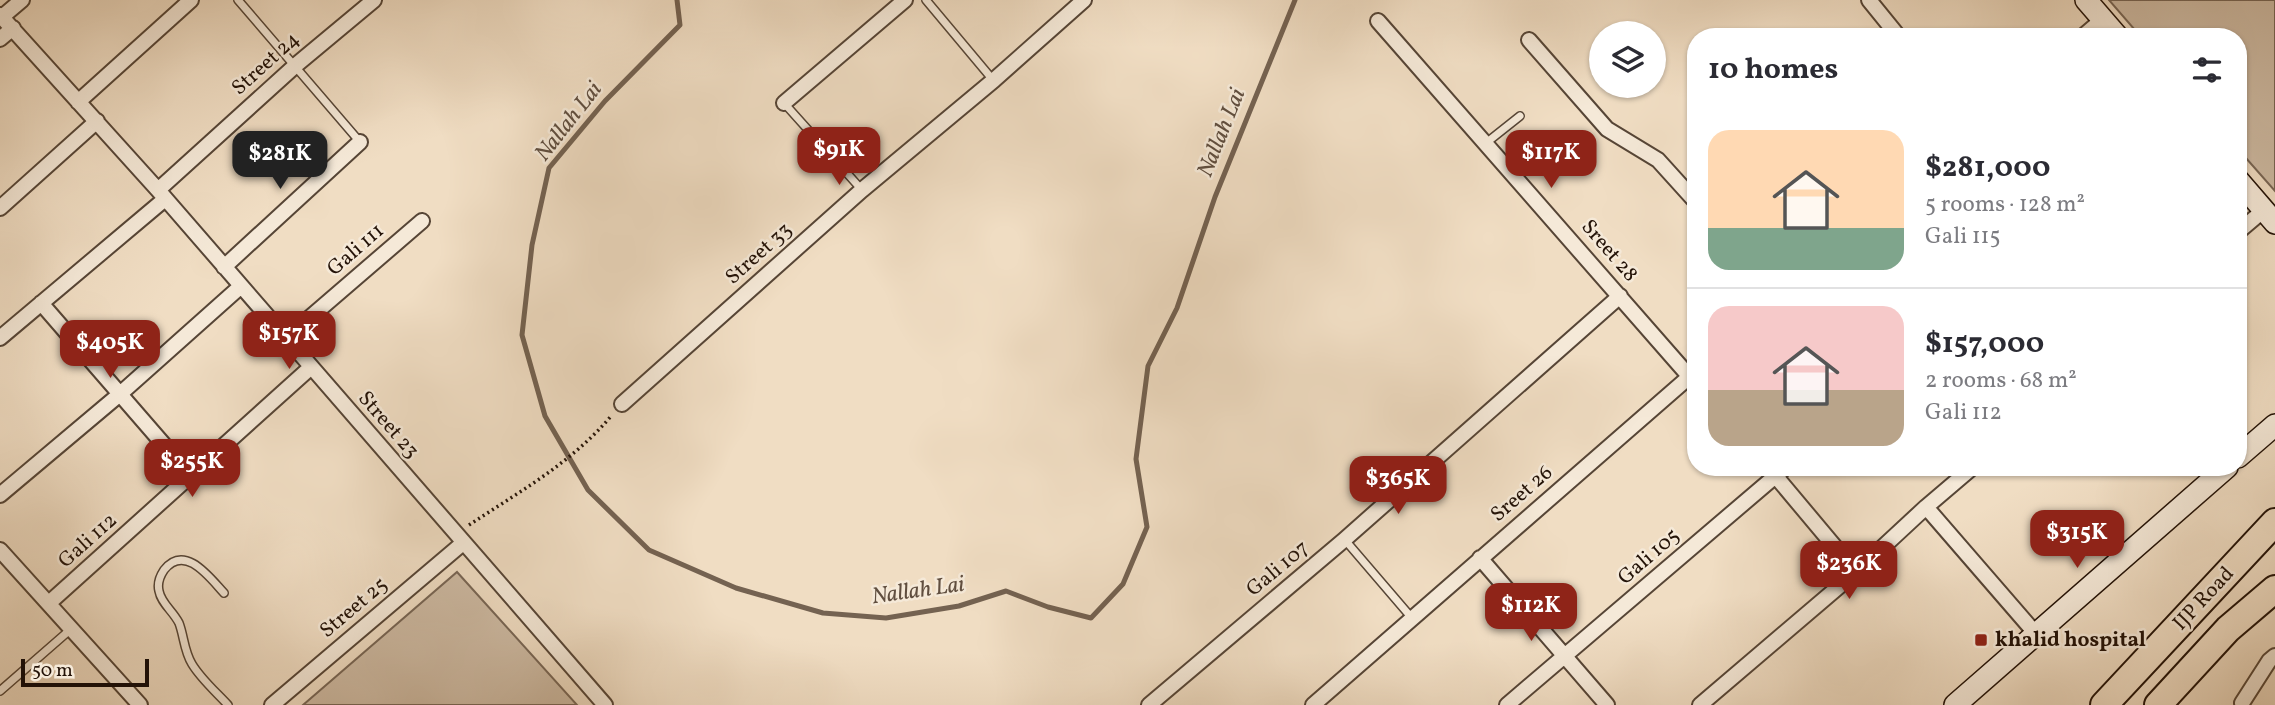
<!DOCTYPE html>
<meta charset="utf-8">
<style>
:root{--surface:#fff;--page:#f2f2f3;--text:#2b2b33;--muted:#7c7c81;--line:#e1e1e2;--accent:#8f2418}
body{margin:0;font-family:Vollkorn,serif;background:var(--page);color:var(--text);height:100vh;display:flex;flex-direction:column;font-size:26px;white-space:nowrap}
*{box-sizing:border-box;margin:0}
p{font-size:23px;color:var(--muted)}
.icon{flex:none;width:38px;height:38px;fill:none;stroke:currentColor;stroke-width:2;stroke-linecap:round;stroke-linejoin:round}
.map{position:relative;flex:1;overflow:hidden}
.panel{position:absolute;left:1687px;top:28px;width:560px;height:448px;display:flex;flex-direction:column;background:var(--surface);border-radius:28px;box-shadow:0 2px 5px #0004}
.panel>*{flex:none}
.tools{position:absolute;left:1589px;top:21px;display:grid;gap:14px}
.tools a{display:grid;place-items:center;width:77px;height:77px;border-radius:50%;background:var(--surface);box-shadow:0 2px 5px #0004;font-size:35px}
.scale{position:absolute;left:21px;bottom:18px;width:128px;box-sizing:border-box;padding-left:7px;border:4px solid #231207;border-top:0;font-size:19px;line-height:24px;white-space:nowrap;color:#231207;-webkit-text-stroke:5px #f5e9d8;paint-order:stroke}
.price{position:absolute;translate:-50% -60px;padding:0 16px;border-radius:14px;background:var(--accent);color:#fff;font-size:23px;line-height:46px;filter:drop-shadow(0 2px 4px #0008)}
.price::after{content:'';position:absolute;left:50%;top:42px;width:21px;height:16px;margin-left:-10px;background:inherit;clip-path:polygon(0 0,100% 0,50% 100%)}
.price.active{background:#222;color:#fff}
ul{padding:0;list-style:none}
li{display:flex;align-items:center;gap:21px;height:175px;padding:0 21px}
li+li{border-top:2px solid var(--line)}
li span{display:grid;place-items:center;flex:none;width:196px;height:140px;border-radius:21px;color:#555}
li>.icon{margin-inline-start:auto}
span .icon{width:84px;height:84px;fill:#fffc;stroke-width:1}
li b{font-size:30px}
h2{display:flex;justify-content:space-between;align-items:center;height:84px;padding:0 21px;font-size:30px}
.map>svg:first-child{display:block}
</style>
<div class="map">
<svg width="2275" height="705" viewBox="0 0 2275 705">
<rect width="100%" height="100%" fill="#f0ddc3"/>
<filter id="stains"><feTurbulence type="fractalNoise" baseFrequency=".00286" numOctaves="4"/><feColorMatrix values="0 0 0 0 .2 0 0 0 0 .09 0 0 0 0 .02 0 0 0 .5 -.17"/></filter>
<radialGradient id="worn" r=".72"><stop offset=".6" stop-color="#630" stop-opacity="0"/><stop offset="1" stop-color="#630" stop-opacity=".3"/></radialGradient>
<path fill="#cdbaa3" stroke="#786655" stroke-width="2" d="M2109,0H2275V191L2238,149V37H2141Z
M457,572L577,705H303Z"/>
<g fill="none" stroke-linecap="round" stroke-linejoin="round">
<path stroke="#746251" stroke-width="5" d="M677,0L680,25L605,101L549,168L532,245L522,335L545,416L588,490L649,550L736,588L823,613L886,618L959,606L1006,591L1048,607L1091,618L1123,584L1147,527L1136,459L1148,366L1177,308L1215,197L1295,0"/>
<g stroke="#564536" stroke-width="10">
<path id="lane" d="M238,0L360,142
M926,0L993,80
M784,103L862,190
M1486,143L1520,116
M1345,540L1411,617
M224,593C210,578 185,543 164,570C160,576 157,583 159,591C161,603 173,611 179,623C184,636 184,651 192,664C201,679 216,692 228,705
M0,691L71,629"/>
</g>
<g stroke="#564536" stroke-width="18">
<path id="street" d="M1869,0L1899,37
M0,15L158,190L605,705
M2,17L22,0
M1378,21L1696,384
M2082,37L2103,19
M0,39L13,28
M1529,40L1607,129L1658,160L1696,202
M78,102L191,0
M784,103L905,0
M158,190L296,65L374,0
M0,208L97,121
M2238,232L2264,210
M224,267L360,142
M41,303L191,476
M0,338L165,199
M285,339L422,221
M622,404L862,190L994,80L1084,0
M1768,467L1856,572
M0,495L120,394L240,287
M1926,507L2036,634
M0,550L140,705
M1480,558L1607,705
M49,603L310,368
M2242,703L2269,661L2275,656
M272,705L463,543
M1149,705L1344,540L1620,296
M1313,705L1696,371
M1507,705L1786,467
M1700,705L1856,572L1926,507L1973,467"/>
</g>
<g stroke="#231207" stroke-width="24">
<path id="secondary" d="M2086,0L2118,37
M2238,180L2275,223
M2238,457L2275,425
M1955,705L2227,467"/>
</g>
<g stroke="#231207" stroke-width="30">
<path id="highway" d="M2104,705L2275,522
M2158,705L2228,629L2275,589"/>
</g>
<path stroke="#231207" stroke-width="3.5" stroke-dasharray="2 3.5" stroke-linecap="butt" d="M469,525C519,492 573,462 612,415"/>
<use href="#lane" stroke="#f5e9d8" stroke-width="7"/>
<use href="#street" stroke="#f5e9d8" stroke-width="14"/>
<use href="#secondary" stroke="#f5e9d8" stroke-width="21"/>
<use href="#highway" stroke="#f0ddc3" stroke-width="26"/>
</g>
<rect fill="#8f2418" stroke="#f5e9d8" stroke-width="2.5" x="1974" y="633" width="14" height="14" rx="3.5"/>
<g text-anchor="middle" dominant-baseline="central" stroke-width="5" stroke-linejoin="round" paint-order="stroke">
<g font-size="21" fill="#231207" stroke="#f5e9d8">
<text transform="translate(266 64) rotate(-42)">Street 24</text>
<text transform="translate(356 250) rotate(-41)">Gali 111</text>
<text transform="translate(1609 251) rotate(49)">Sreet 28</text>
<text transform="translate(759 254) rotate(-42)">Street 33</text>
<text transform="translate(388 425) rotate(49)">Street 23</text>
<text transform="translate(1522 494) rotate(-41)">Sreet 26</text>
<text transform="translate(88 541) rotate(-42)">Gali 112</text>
<text transform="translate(1649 557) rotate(-41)">Gali 105</text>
<text transform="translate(1278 569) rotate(-40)">Gali 107</text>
<text transform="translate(2204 599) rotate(-47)">IJP Road</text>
<text transform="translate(354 608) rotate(-40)">Street 25</text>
</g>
<g font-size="21" font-weight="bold" fill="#231207" stroke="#f5e9d8" text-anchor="start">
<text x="1995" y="640">khalid hospital</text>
</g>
<g font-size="23" font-style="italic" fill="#604e3f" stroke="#f5e9d8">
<text transform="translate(569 122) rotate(-52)">Nallah Lai</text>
<text transform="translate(1222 133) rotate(-68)">Nallah Lai</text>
<text transform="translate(918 591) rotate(-8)">Nallah Lai</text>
</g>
</g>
<rect width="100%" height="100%" filter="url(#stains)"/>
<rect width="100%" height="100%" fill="url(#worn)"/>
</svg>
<div class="tools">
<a><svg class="icon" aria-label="layers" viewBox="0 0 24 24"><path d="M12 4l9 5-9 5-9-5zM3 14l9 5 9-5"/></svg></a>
</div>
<div class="scale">50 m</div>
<b class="price" style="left:839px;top:187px">$91K</b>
<b class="price" style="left:1551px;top:190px">$117K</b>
<b class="price active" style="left:280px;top:191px">$281K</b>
<b class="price" style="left:289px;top:371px">$157K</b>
<b class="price" style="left:110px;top:380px">$405K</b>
<b class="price" style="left:192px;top:499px">$255K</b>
<b class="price" style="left:1398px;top:516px">$365K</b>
<b class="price" style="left:2077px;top:570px">$315K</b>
<b class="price" style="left:1849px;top:601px">$236K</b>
<b class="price" style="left:1531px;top:643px">$112K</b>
<section class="panel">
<h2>10 homes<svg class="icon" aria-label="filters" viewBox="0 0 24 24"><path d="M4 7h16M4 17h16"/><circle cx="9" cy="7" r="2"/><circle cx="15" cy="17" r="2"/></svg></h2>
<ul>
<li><span style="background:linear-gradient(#ffd9b3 70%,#7fa58c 0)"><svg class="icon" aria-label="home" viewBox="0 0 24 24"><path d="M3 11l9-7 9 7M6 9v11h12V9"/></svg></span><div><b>$281,000</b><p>5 rooms · 128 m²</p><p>Gali 115</p></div></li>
<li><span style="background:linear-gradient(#f6c9c9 60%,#b9a48a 0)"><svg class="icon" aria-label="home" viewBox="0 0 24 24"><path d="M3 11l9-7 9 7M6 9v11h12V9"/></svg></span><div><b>$157,000</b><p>2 rooms · 68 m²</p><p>Gali 112</p></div></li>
</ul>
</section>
</div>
